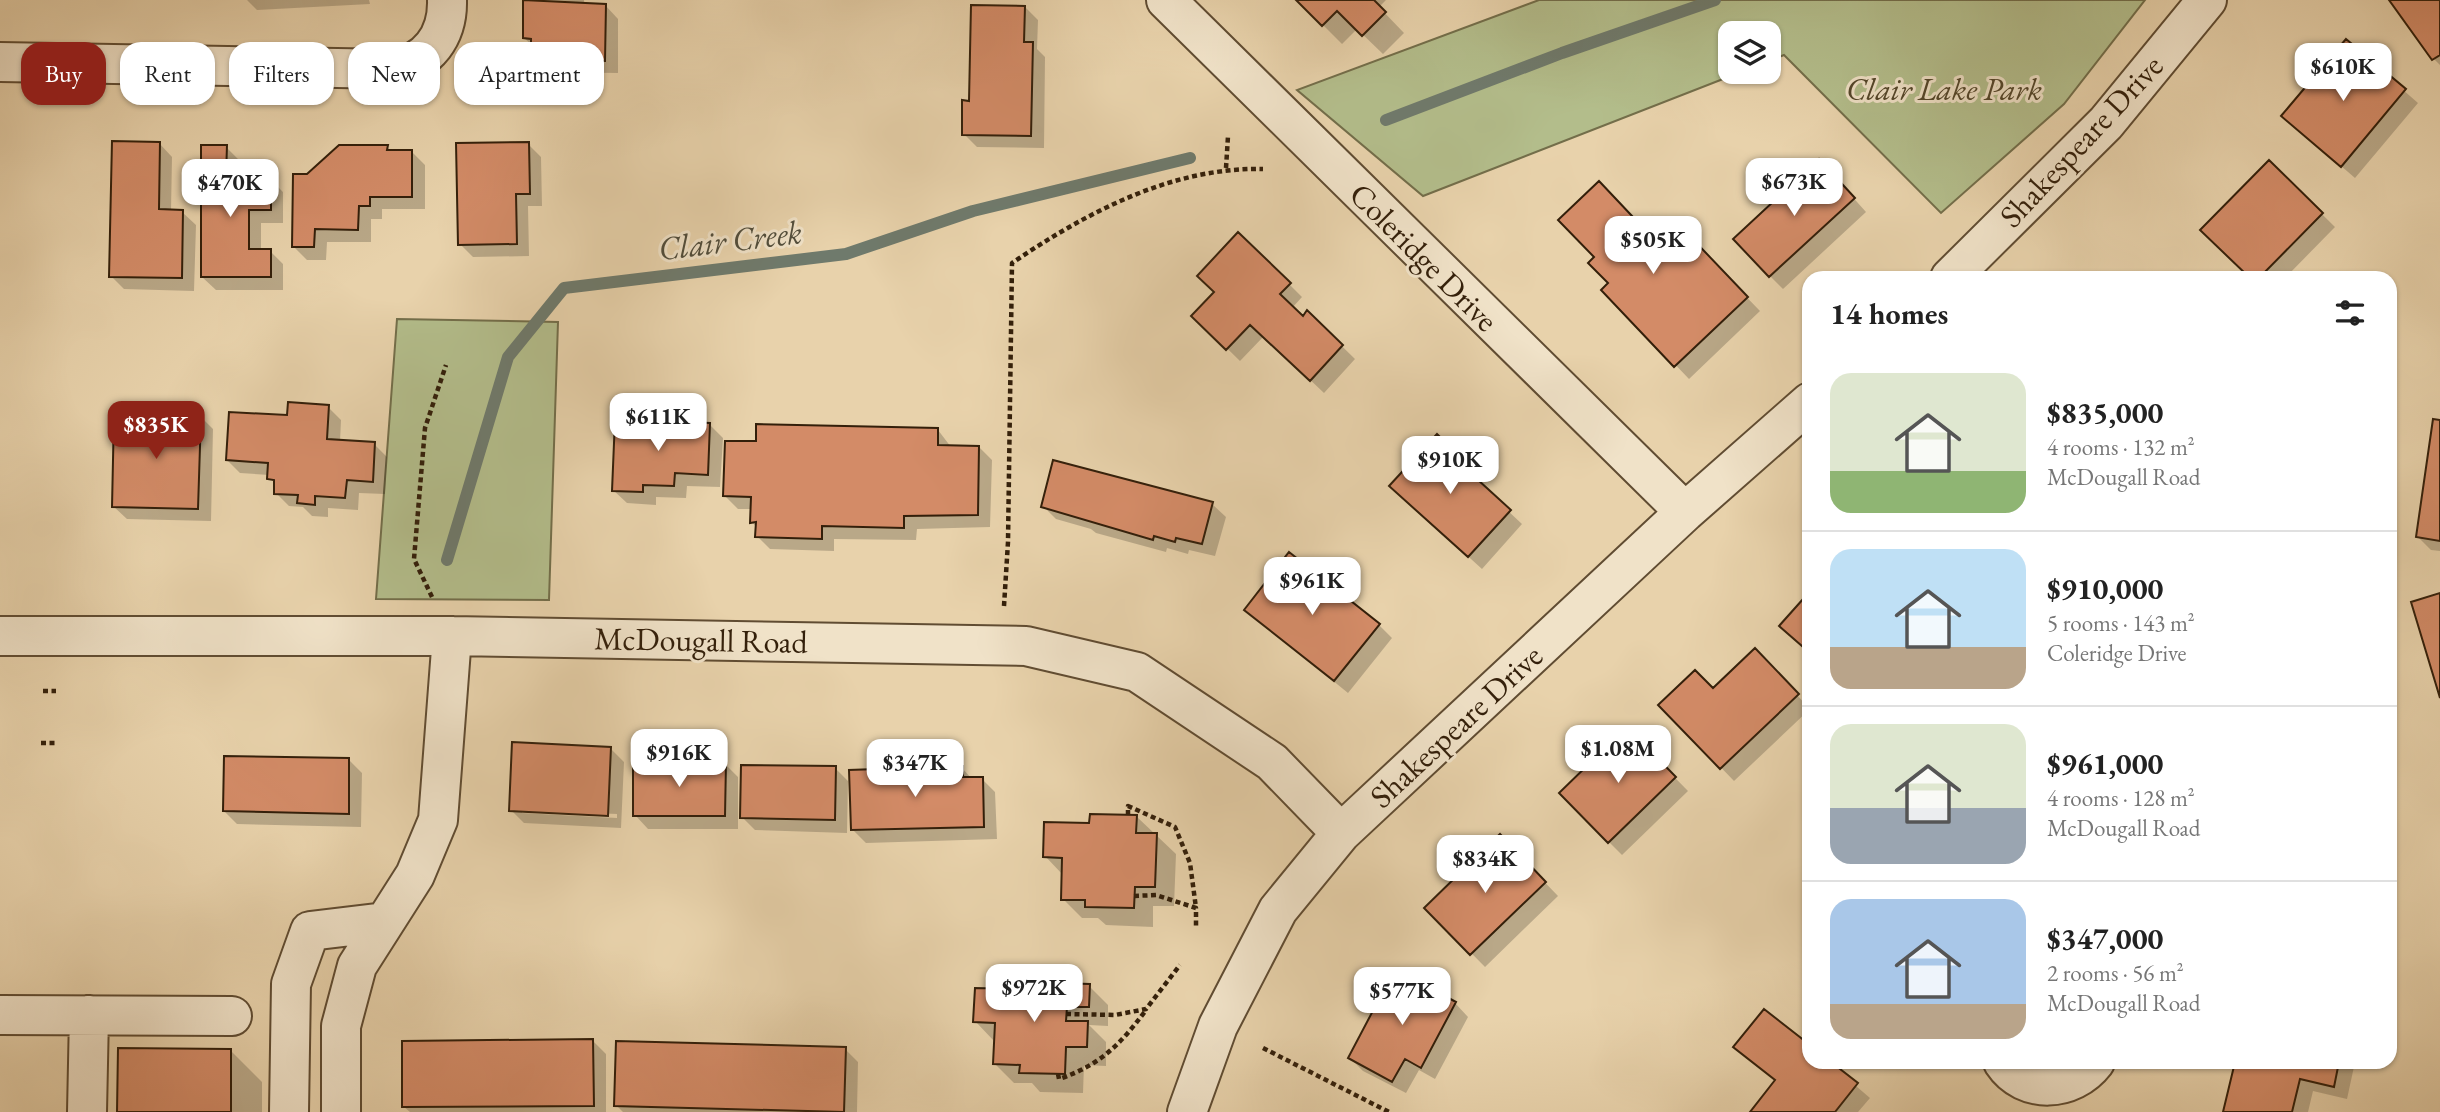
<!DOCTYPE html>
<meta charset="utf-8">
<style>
:root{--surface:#fff;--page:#f6f6f6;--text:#222;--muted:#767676;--line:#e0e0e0;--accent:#8f2418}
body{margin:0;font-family:"EB Garamond",serif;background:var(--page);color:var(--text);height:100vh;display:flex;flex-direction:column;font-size:26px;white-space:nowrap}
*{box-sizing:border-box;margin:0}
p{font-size:23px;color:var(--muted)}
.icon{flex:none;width:38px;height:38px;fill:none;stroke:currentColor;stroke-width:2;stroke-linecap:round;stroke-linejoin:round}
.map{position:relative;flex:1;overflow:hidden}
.panel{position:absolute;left:1802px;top:271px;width:595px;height:798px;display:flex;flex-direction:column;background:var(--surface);border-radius:21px;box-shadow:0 2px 5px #0004}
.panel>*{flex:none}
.banner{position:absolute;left:21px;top:42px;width:665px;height:63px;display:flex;gap:14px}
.fabs{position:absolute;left:1718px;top:21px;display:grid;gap:14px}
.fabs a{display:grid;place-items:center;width:63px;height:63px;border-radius:14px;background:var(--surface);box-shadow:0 2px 5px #0004;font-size:35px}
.price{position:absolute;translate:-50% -60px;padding:0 16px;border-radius:14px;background:#fff;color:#222;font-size:23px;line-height:46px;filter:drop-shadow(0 2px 4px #0008)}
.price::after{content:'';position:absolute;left:50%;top:42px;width:21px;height:16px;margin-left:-10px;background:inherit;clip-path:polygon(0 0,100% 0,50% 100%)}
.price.selected{background:var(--accent);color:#fff}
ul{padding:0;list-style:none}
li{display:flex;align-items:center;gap:21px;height:175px;padding:0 28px}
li+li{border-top:2px solid var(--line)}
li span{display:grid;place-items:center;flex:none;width:196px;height:140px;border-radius:21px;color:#555}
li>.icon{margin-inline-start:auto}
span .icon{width:84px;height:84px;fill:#fffc;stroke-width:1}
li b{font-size:30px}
h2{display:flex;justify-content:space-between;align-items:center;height:84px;padding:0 28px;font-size:30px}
.pill{padding:0 24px;border-radius:21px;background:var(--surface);box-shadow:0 2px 5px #0004;font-size:24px;line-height:63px}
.pill.selected{background:var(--accent);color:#fff}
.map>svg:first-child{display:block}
</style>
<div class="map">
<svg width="2440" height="1112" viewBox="0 0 2440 1112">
<rect width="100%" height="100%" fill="#e8d2ab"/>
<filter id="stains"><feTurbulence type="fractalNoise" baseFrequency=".00286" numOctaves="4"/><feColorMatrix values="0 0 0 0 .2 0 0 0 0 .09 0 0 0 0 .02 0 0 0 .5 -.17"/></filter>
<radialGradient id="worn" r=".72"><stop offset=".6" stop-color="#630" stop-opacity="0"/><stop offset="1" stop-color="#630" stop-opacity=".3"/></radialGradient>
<path fill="#b3bd8b" stroke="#736e4a" stroke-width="2" d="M1539,0H2145L2064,104L1941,213L1784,55L1769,61V33H1731V72H1741L1423,196L1297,90Z
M397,319L558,322L549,600L376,599Z"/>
<path fill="#0003" fill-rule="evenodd" d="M247,0H369L370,4L257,10Z
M525,0H584V5H605L618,19V73L546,72L533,59V46L524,38Z
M1298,0H1386L1379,7L1404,33L1383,54L1357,29L1342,44Z
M2392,0H2440V65L2434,59Z
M1025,7L1038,20L1037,49L1045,57L1044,148L977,147L964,134L971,103Z
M2347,41L2418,103L2355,178L2283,116Z
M159,143L172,157L171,211L182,212L196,225L194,291L124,289L111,276Z
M528,144L541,157L542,206H528L529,256L473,257L460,244Z
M226,147L239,160V179H270L283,192V223H261V251H270L283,264V290H216L202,277Z
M387,147L392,152H412L425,165V209H382V219H371V242H327L326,260H307L294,247L308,176Z
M2269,162L2335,227L2285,278H2252L2203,230Z
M1832,174L1866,212L1783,289L1770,276Z
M1699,248L1760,311L1689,379L1604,290L1610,283L1666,254Z
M1289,284L1302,297L1292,308L1303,318L1308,313L1355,359L1324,393L1264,336L1240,361L1194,316L1216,293Z
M328,407L341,420L340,442L374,444L387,457L385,494L359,493L358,510L328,508V517L312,516L303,507L289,506L276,493V486L269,475L240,473L227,460L289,417Z
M200,416L213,429L211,521L127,519L113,506Z
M2440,422V551L2431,550L2418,537Z
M710,425L723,438L720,487L687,486L686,498L656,497V505L627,503L613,490Z
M938,430L951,447H979L992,460L990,527L917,529L916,540L834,539V551L770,549L757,536V528L752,522V509H738L725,496L757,443Z
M1467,465L1480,478L1477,482L1522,524L1482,569L1405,499Z
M1212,504L1226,517L1215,556L1189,550L1188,554L1167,548L1166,552L1096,533L1091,529L1056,519L1043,506Z
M1246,610L1379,625L1392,638L1348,693Z
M1755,650L1810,709L1734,781L1661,705L1713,690Z
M1627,729L1688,791L1622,855L1561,794Z
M611,749L624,762L621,828L524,823L511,810ZM522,810L617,814V818L522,813Z
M349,760L362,773L361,827L237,824L224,811Z
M725,764L738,777V829H648L635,815Z
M835,768L848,781L847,833L755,830L742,817Z
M962,768L972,779H982L995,792L997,839L866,843L853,830Z
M1136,816L1176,854L1174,906H1153V927L1106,925L1098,918H1082L1063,899V875L1045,856Z
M1500,836L1558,896L1485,967L1427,908Z
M1396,972L1455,1003L1468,1017L1435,1079L1419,1070L1406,1093L1363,1071L1350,1058Z
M1089,986L1108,1005V1026L1089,1025L1106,1042V1066L1084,1065L1083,1093L1040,1092L1032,1083H1014L995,1064L994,1041L975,1021L1023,991Z
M593,1041L606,1054V1112H410L404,1107Z
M1736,1047L1810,1062H1828L1870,1098L1858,1112H1752L1776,1081Z
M845,1049L858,1062L857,1112H623L616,1105Z
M231,1051L262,1082V1112H119Z
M2237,1062H2355L2347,1099L2313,1091L2308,1112H2225Z"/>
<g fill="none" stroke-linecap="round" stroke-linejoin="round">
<path stroke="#6f7a6c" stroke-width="12" d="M1386,120L1562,53L1715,0
M447,560L508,357L564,288L846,254L973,211L1190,158"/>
</g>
<path fill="#d38b67" stroke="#331f0a" stroke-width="2" d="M523,0L606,4L605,61L531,60V39L523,38Z
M1296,0H1374L1386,12L1362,36L1337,11L1322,26Z
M2389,0H2440V55L2432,60Z
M971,5L1025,6L1024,42H1033L1031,136L962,135V100L969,101Z
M2346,39L2406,89L2341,167L2281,116Z
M112,141L160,142L159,209L183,210L182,278L109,277Z
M529,142L530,194H516L517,244L458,245L456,143Z
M201,145H227L226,177L271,178V210H249V249H271V277H201Z
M339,145H388L387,150H412V197H370V206H359L358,230L315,229L314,247H292L293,174H307Z
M1819,159L1855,198L1769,277L1733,239Z
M2269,160L2323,213L2259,278H2250L2200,230Z
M1599,181L1666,252L1686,232L1748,297L1674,367L1601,290L1608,283L1588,263L1594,257L1558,220Z
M1238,232L1291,283L1280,294L1303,316L1307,310L1343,345L1310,381L1250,325L1226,350L1191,316L1214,292L1197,276Z
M288,402L329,405L327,439L375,442L373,482L347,480L345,498L315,496V505L297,503L298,495L274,494V480L267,479L268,463L226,460L229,412L287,415Z
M114,413L201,415L198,509L112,507Z
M615,419L710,423L708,475L675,473L674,486L643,485V492L612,491Z
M2433,419L2440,420V541L2416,537Z
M756,424L938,428V445L979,446L978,515L904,516V528L822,526V539L755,537L756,522L750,523L751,497L723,496L725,441H756Z
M1437,434L1468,464L1465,468L1511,510L1468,557L1389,486Z
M1053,460L1213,502L1202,544L1176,538L1175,542L1154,536L1153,540L1041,507Z
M1289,552L1380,624L1334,681L1244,610Z
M2440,593V698L2411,602Z
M1804,598L1810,603V653L1779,626Z
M1755,648L1799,694L1720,769L1658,705L1695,670L1713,688Z
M1627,727L1676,777L1608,843L1559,793Z
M512,742L611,747L608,816L509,811Z
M224,756L349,758V814L223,811Z
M633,762H726L725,816H633Z
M741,765L836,766L835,820L740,818Z
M963,766V777H983L984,827L851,830L849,770Z
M1090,814L1137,815L1136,833H1157L1155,887H1135L1134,908L1085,907V900H1061L1062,858L1043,857L1044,822L1089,823Z
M1500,834L1546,882L1470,955L1424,908Z
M1395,969L1456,1002L1421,1068L1405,1059L1392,1082L1348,1058Z
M1021,982L1090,984L1089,1007H1067L1066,1021H1088L1087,1047H1066L1065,1074L1019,1073L1020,1065L993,1064L995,1023L973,1022L975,988L1021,989Z
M1764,1009L1810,1045V1062H1831L1858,1083L1835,1112H1750L1775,1080L1733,1047Z
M593,1039L594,1106L402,1107V1041Z
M616,1041L846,1047L844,1112L614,1106Z
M118,1048L231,1049V1112H117Z
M2235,1062H2339L2334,1087L2300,1079L2292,1112H2223Z"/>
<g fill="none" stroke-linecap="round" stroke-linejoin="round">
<g stroke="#604c32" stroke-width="42">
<path id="minor" d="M1166,0L1685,512
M0,62L392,69C428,63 448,36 447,0
M1950,278L2106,123L2207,0
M0,636H452L1026,646L1137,672L1272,762L1341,833
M0,1015L232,1016
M2003,1062C2025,1095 2072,1092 2095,1062
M87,1112L89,1015
M289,1112L291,984L310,931L385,922
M341,1112V1026L357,966L415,875L438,820L452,636
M1187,1112L1218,1026L1278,910L1341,833L1685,512L1810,402"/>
</g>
<path stroke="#331f0a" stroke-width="4.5" stroke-dasharray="5 3.5" stroke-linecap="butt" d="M1226,168L1228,136
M432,597L414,559L425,428L446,365
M1004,606L1008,542L1012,263C1086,213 1171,167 1263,169
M43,691H56
M41,743H55
M1128,815V806L1175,827L1190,863L1196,908
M1134,896L1156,895L1196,908V926
M1066,1014L1115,1015L1146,1009L1180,965
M1263,1048L1389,1112
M1058,1074L1059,1079C1100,1065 1120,1045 1146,1010"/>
<use href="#minor" stroke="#f0e2c8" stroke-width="38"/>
</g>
<g text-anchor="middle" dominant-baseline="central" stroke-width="6" stroke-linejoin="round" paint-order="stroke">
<g font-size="32" font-style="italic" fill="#53462a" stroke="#f0e2c8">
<text x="1944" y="89">Clair Lake Park</text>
</g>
<g font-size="32" fill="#331f0a" stroke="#f0e2c8">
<text transform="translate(2081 141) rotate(-47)">Shakespeare Drive</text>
<text transform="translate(1424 257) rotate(45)">Coleridge Drive</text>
<text transform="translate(701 640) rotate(1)">McDougall Road</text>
<text transform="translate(1456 726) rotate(-43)">Shakespeare Drive</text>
</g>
<g font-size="33" font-style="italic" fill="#514d3b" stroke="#f0e2c8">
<text transform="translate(730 240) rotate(-7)">Clair Creek</text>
</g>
</g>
<rect width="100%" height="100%" filter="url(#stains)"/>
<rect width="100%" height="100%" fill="url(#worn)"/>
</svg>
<div class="fabs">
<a><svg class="icon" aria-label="layers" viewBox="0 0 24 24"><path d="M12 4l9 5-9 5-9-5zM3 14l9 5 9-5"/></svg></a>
</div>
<b class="price" style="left:2343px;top:103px">$610K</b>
<b class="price" style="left:1794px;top:218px">$673K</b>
<b class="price" style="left:230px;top:219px">$470K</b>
<b class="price" style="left:1653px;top:276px">$505K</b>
<b class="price" style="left:658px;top:453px">$611K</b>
<b class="price selected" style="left:156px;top:461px">$835K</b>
<b class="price" style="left:1450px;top:496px">$910K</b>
<b class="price" style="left:1312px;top:617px">$961K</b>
<b class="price" style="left:1618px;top:785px">$1.08M</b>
<b class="price" style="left:679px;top:789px">$916K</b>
<b class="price" style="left:915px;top:799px">$347K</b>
<b class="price" style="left:1485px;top:895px">$834K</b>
<b class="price" style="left:1034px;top:1024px">$972K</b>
<b class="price" style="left:1402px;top:1027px">$577K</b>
<div class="banner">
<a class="pill selected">Buy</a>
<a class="pill">Rent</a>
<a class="pill">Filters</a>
<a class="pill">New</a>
<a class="pill">Apartment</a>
</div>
<section class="panel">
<h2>14 homes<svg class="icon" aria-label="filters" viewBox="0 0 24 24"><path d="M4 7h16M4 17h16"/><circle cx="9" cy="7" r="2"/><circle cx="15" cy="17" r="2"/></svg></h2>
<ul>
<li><span style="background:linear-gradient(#dfe7d0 70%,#8fb573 0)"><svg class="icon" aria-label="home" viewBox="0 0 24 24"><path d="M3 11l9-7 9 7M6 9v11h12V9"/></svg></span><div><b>$835,000</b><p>4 rooms · 132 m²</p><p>McDougall Road</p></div></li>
<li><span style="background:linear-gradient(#bfe0f5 70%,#b9a48a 0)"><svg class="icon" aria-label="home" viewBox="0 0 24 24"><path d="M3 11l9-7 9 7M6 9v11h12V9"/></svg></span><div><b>$910,000</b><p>5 rooms · 143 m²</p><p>Coleridge Drive</p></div></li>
<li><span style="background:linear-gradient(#dfe7d0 60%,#9aa5b1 0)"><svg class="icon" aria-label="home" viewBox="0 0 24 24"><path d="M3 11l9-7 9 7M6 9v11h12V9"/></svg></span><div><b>$961,000</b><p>4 rooms · 128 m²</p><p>McDougall Road</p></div></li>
<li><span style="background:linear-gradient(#a9c7e8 75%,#b9a48a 0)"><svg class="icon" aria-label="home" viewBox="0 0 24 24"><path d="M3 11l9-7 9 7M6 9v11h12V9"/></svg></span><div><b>$347,000</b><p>2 rooms · 56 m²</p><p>McDougall Road</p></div></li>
</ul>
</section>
</div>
